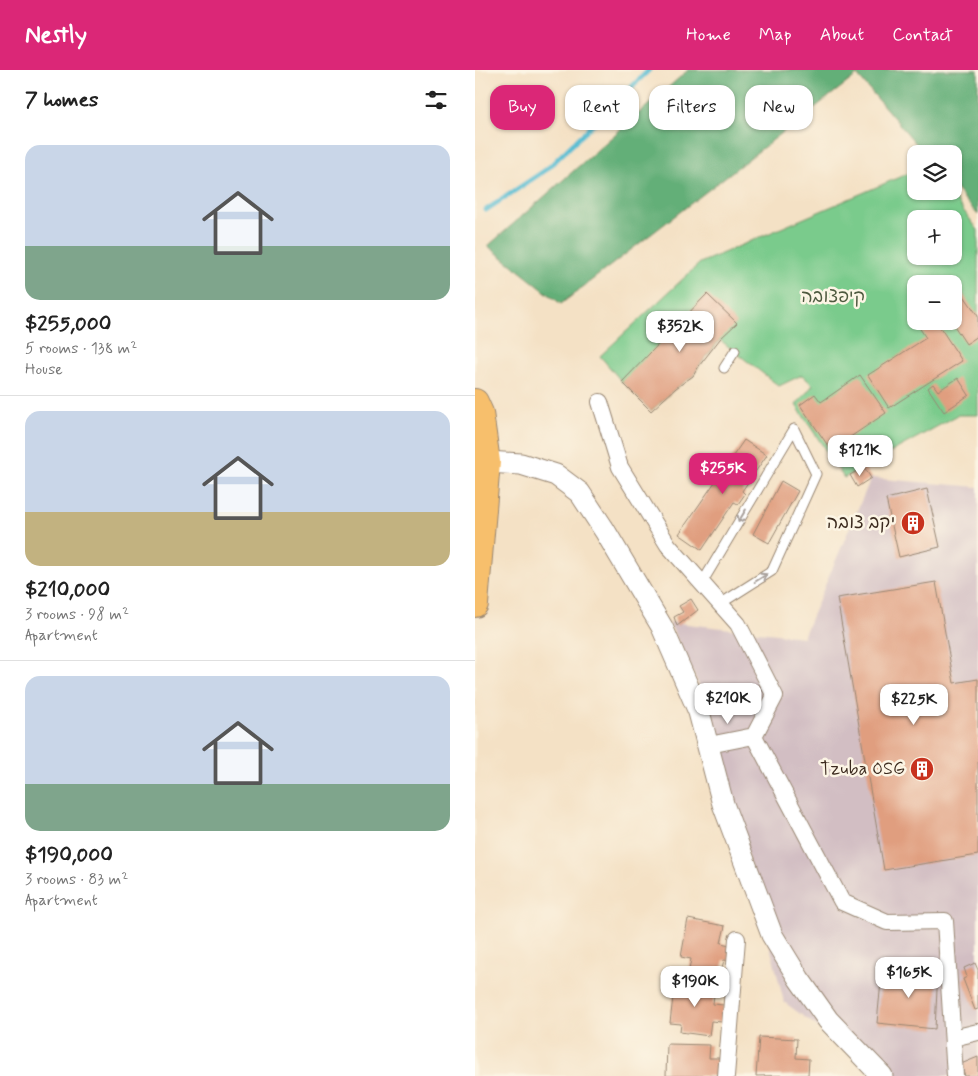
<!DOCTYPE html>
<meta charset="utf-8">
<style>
:root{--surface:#fff;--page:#f6f6f6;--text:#222;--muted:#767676;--line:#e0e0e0;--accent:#db2777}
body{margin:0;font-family:Mynerve,"Playpen Sans Hebrew",sans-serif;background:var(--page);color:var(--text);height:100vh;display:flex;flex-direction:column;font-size:19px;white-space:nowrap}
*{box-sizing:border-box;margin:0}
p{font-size:16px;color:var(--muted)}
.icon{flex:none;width:28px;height:28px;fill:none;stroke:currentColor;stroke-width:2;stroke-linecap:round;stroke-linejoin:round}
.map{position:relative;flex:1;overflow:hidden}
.side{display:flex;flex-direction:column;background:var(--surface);width:475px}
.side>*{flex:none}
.banner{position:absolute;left:15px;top:15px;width:412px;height:45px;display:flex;gap:10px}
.tools{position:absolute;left:432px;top:75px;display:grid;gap:10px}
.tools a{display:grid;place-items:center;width:55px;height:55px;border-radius:10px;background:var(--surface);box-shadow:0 1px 4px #0004;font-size:25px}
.price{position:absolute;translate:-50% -42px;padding:0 11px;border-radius:10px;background:#fff;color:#222;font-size:16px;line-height:32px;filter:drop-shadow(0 1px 2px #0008)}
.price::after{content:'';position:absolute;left:50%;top:30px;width:15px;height:11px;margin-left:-8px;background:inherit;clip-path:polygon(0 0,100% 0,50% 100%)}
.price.current{background:var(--accent);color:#fff}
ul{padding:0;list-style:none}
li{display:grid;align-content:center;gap:10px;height:265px;padding:0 25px}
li+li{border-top:1px solid var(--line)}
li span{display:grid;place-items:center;height:155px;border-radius:15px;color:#555}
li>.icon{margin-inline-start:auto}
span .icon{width:90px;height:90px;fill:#fffc;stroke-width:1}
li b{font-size:21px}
h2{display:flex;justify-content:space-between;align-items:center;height:60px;padding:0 25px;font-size:21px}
.pill{padding:0 18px;border-radius:15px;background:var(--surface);box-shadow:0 1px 4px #0004;font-size:18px;line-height:45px}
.pill.current{background:var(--accent);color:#fff}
header{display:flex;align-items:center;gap:30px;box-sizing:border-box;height:70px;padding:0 25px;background:var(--accent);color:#fff}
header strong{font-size:24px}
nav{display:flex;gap:28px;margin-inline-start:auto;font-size:18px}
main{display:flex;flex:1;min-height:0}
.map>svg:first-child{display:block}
</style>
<header>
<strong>Nestly</strong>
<nav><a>Home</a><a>Map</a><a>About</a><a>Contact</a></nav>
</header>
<main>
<section class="side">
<h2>7 homes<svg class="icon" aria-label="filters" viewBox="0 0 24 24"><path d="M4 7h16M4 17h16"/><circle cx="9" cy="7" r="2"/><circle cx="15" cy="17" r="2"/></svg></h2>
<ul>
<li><span style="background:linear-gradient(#c9d6e8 65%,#7fa58c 0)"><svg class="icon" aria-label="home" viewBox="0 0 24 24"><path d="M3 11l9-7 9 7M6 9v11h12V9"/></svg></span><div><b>$255,000</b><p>5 rooms · 138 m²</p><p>House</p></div></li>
<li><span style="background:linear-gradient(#c9d6e8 65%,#c2b280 0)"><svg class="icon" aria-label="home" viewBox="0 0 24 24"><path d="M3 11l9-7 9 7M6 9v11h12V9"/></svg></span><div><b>$210,000</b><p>3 rooms · 98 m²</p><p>Apartment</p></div></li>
<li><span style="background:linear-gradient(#c9d6e8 70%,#7fa58c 0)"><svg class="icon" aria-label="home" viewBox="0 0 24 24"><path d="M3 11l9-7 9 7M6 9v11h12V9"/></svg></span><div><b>$190,000</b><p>3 rooms · 83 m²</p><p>Apartment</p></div></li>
</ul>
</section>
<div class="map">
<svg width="503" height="1006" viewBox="0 0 503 1006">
<rect width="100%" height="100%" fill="#fcf5e5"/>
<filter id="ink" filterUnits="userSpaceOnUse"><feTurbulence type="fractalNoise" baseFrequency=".02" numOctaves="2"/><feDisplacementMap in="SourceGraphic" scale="10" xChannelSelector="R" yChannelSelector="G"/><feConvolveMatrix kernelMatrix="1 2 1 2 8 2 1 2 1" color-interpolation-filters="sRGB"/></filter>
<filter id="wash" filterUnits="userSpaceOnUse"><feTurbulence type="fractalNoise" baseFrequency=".0096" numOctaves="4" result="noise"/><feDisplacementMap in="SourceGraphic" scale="20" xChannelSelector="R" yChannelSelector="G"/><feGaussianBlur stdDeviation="1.12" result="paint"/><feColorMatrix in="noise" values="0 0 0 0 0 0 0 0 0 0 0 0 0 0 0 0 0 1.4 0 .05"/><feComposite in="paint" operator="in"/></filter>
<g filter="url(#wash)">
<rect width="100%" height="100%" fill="#f4e1c5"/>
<path fill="#d2bec3" d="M396,408L503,417V1006H406L396,996L309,932L236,641L194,552L328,567Z"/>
<path fill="#7acb8c" stroke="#5a7a55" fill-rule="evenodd" d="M441,100V121H474L503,160V345H483L369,408L321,335L338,315L327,305L304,316L245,270L224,296L218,306L201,318L176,341L147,312L125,286L225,193ZM441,149H479V186H441ZM441,214H479V251H441Z"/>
<path fill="#63af78" stroke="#4f6c4b" d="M213,0H503V145L479,117V84H450L382,5L86,234L13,176Z"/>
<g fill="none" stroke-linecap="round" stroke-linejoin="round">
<path stroke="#55bcd2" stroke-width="5" d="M11,140L72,99L174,0"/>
</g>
<g id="blocks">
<path fill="#e09e7f" d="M485,220L503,246V266L491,274L476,251H479V224Z
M232,224L262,253L245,269L224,296L218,306L201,318L176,341L147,312Z
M441,246V251H461L487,291L414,338L393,305L451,268L438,248Z
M385,305L411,343L356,380L325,335L340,324L346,332Z
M483,308L494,325L469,342L453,318L458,314L463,321Z
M269,370L292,385L267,421L270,424L263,434L259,432L227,480L204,464Z
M389,397L396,408L382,417L375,405Z
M306,411L323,421L294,473L278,464Z
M452,419L465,477L424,487L411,429Z
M461,512L479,613L503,609V785L409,800L362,528Z
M216,529L223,540L202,556L199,547L208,542L204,536Z
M213,849L250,856L246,873L259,876L256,891L249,890L245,906L214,900L216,889L206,887Z
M500,893L503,900V939L500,940L488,909L492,907L489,898Z
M445,898L463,900L460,959L402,953L407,901L445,905Z
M200,910L240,915L238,934L249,935L247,952L236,951L234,966L205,962L206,954L195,953Z
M284,967L322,969L321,988L334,989L333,1005L281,1006Z
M192,974L235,975L234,988H244V1006H191Z
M503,987V1006H490L486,994Z"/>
</g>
</g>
<g filter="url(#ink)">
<use href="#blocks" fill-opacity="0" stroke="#988672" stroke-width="1"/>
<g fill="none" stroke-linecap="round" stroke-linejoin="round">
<g stroke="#988672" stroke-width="11">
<path id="service" d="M249,298L260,281
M227,513L319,359
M245,534L297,501L341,404L319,359"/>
</g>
<g stroke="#988672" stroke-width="18">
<path id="minor" d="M125,332L145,397L193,475L263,554L300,626L279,666L367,832L412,852L470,851L480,1006
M234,675L279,666
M478,968L503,962
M251,1006L262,869"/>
</g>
<g stroke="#988672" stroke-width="23">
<path id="tertiary" d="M12,392L46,394L81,405L105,423L130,461L187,557L224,642L248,734L297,865L324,909L353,950L407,1006"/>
</g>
<g stroke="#988672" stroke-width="28">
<path id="primary" d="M0,332L5,343L12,392L0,534"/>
</g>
<use href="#service" stroke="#fff" stroke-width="9"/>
<use href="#minor" stroke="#fff" stroke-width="16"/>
<use href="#tertiary" stroke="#fff" stroke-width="21"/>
<use href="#primary" stroke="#f7bf6c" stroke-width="26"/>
</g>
<defs><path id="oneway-shaft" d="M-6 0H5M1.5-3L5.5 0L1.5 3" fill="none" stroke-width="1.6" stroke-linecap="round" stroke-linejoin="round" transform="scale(1.25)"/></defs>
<g stroke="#a79f9a">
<use href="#oneway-shaft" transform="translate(267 446) rotate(121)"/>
<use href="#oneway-shaft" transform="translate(286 508) rotate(-32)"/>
</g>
</g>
<defs>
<g id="building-disc" transform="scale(1.25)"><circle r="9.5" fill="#c8321e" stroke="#fcf5e5"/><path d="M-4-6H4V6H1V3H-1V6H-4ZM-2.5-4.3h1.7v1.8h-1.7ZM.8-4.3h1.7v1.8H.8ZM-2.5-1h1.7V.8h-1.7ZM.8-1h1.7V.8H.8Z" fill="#fff"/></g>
</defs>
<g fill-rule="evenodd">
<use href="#building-disc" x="438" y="453"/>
<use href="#building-disc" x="447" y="699"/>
</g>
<g text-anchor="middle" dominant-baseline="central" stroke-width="5" stroke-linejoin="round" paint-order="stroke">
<g font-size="18" fill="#4e5a3f" stroke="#fcf5e5">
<text x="358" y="227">קיפצובה</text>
</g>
<g font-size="18" fill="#3b2a1e" stroke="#fcf5e5" text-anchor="end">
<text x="420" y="453">יקב צובה</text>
<text x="430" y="699">Tzuba OSG</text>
</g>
</g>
</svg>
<div class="tools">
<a><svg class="icon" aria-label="layers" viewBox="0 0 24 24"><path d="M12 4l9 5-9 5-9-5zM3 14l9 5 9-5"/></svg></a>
<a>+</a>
<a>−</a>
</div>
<b class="price" style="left:205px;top:283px">$352K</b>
<b class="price" style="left:385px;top:407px">$121K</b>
<b class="price current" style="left:248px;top:425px">$255K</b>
<b class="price" style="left:253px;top:655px">$210K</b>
<b class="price" style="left:439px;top:656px">$225K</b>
<b class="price" style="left:434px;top:929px">$165K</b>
<b class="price" style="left:220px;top:938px">$190K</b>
<div class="banner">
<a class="pill current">Buy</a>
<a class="pill">Rent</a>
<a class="pill">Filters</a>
<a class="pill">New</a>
</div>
</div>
</main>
